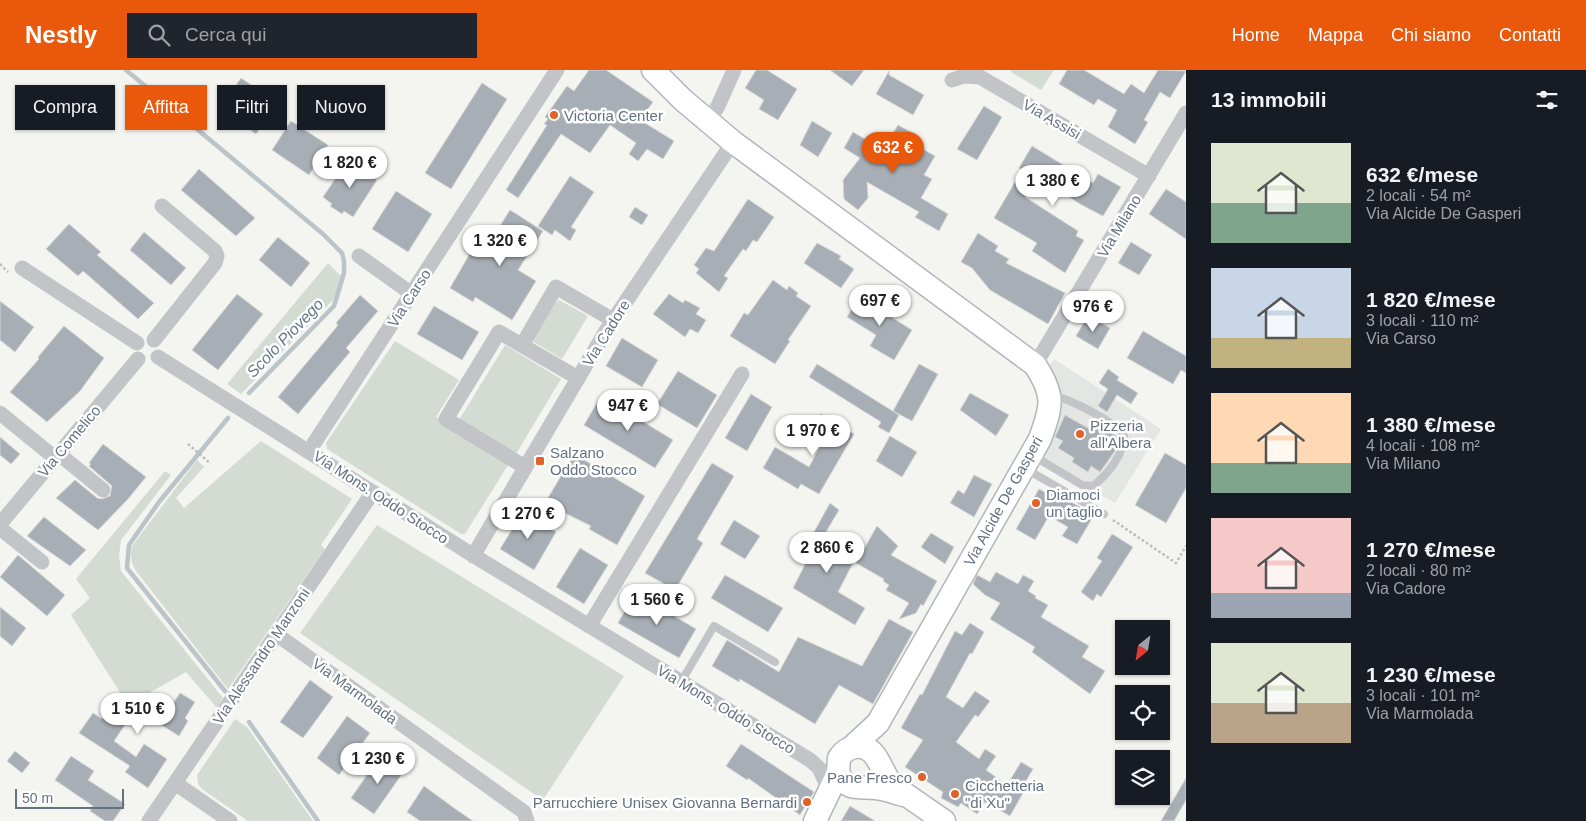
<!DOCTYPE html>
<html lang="it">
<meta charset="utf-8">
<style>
:root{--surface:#171b24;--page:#20242c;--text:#f1f3f6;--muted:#9ea1a6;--accent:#ea580c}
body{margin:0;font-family:Arial,sans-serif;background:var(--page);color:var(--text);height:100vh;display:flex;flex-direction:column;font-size:19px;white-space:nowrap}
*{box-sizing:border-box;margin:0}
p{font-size:16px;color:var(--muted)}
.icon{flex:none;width:28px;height:28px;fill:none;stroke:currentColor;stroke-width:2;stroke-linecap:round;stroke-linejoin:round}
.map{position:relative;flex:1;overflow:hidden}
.drawer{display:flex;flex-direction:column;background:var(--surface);width:400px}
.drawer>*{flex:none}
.hud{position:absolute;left:15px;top:15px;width:475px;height:45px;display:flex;gap:10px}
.needle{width:32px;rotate:210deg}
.fabs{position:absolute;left:1115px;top:550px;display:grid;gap:10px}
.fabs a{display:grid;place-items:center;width:55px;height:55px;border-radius:0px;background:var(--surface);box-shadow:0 1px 4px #0004;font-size:25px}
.scale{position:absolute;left:15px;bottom:12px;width:109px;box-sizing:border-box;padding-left:5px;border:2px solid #647181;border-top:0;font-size:14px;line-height:18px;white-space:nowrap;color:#647181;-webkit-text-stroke:4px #fff;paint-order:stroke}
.price{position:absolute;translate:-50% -42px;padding:0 11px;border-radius:18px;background:#fff;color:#222;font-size:16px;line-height:32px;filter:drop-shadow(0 1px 2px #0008)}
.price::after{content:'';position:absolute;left:50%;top:30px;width:15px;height:11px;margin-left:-8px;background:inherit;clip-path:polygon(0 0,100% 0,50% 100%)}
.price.active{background:var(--accent);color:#fff}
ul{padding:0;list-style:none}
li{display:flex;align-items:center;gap:15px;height:125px;padding:0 25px}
li span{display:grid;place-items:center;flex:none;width:140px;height:100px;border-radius:0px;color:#555}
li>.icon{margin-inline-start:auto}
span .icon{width:60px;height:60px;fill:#fffc;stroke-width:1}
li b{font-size:21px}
h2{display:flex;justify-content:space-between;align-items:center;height:60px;padding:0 25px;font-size:21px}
.chip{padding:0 18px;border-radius:0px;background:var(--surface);box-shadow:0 1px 4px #0004;font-size:18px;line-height:45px}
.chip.active{background:var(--accent);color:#fff}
header{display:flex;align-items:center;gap:30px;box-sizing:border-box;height:70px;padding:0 25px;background:var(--accent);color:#fff}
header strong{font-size:24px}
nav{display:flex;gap:28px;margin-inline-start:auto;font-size:18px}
.search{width:350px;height:45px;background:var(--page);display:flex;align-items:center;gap:12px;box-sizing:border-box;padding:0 18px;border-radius:0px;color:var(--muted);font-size:19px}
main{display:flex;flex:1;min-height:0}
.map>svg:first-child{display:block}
</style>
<header>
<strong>Nestly</strong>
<div class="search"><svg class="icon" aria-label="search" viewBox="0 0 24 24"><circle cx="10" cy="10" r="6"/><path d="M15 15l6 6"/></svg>Cerca qui</div>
<nav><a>Home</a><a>Mappa</a><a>Chi siamo</a><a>Contatti</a></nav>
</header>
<main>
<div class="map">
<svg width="1186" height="751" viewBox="0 0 1186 751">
<rect width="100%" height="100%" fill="#f4f4f0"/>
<path fill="#e4e6e4" d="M1054,289L1161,359L1115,433L1037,391L1059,344L1060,323L1050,295Z"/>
<path fill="#d4dbd2" d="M1012,0H1054L1041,20L1011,2Z
M328,193L342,207L333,230L241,324L227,314Z
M559,230L588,246L562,289L532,271L556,232Z
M395,271L459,310L436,347L510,392L465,464H461L327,379L326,373Z
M505,275L561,309L516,384L459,350Z
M261,371L352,429L321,475L325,479L228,619L136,501C131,493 130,486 132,476L197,390L204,397L176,428L184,438Z
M165,401L171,405L121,470L119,486L121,501L223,628L217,638L186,602L128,635L71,545L90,528L76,509Z
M377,455L624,606L543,730L300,563Z
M235,649L247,657L313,751H248L202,719L198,714L197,705Z"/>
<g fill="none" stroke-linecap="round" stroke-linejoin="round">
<path stroke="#bac4c9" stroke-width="4.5" d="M126,0L323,164L342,183L344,191V203L334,236L249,323
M225,621L127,498L129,475L159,432L228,348
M249,652L318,751"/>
</g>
<path fill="#a8aeb5" stroke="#d5d5d3" d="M589,0H606L653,32L640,50L674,71L663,89L647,79L638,91L629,84L636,73L610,55L590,83L561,64L518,128L506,120L547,55L544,54L548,49L545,47L567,16L574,21Z
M756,0H767L797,19L778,50L759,39L764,30L745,18Z
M830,0H864L852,16Z
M1067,0H1084L1124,24L1131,14L1144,23L1158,0L1186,1L1170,28L1160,22L1144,50L1148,52L1135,74L1108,57L1117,40L1098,29L1094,35L1059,14Z
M889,1V5L924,25L913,45L876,24Z
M241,8L278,33L256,64L219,39Z
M482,13L507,29L451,119L425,103Z
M984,36L1002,47L977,90L957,79Z
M291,51L328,75L309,105L272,80Z
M812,51L832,63L818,87L800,75Z
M898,55L916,65L912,73L935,86L924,105L932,109L921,128L948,144L939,161L915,147L919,142L867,112L868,128L858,140L844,129L843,110L860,88L844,78L853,62L883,80Z
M1032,76L1093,113L1098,104L1121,117L1103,146L1080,134L1038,106L1025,127L1078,161L1076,166L1084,170L1065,203L1032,181L1037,173L994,148L1022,100L1019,98Z
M348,90L357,97L359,93L371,101L369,105L377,110L353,147L344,141L342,144L330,136L332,134L323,127Z
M199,99L255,148L236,166L181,120Z
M570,106L594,122L571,157L576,160L570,171L555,160L552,165L538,156Z
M1166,119L1186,132V169L1149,144Z
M396,121L432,144L408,182L372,159Z
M748,129L774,147L757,172L753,170L746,181L743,179L724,206L728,208L719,222L696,203L699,199L694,195L706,178L714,181Z
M635,137L648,145L642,155L629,147Z
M510,140L543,161L518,200L536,211L512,250L475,227L473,232L450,218L476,173L486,178Z
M69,154L101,182L97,185L154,233L138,249L83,201L78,206L46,179Z
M144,162L186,198L171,215L130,180Z
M978,163L998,176L995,181L1009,189L1006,193L1065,223L1048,254L990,220L972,198L961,192Z
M278,167L310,193L291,217L259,190Z
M1131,172L1152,185L1139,205L1118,193Z
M817,173L841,186L839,189L854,199L841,218L804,193Z
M773,210L787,220L789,216L798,223L796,226L811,236L788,270L790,271L775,294L730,266L744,243L748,245Z
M237,224L263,244L218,300L192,280Z
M669,224L683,233L685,230L700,238L696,244L706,250L698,263L690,259L685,267L653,244Z
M862,224L885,239L883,242L912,260L894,290L870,276L876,265L847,247Z
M360,225L378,241L346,278L350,282L298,344L278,327L330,265L338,255L336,253Z
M0,231L34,257L15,282L0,270Z
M434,236L479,262L462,290L417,264Z
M1092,248L1110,258L1098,279L1076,266L1086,249L1091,251Z
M64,256L104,288L80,321L47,352L10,322L39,289L38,287Z
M1143,261L1186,286V303L1181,300L1173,314L1127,288Z
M622,268L658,290L642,317L606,296Z
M817,294L899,345L889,363L878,357L881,352L809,307Z
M919,294L938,304L912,351L893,341Z
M1108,299L1119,307L1117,310L1138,323L1131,334L1117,325L1107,342L1098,336L1108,319L1099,313Z
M678,301L717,325L697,358L657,334Z
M970,323L1009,345L996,366L960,340Z
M751,324L772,337L747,381L725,368Z
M601,326L673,370L655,398L584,355Z
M821,344L854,364L819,424L801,414L798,419L763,398L775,377L809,397L822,373L809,365Z
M1065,345L1093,361L1097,355L1118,367L1115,381L1100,402L1091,396L1088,402L1072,392L1074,388L1058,378L1063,371L1055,367Z
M890,366L917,382L902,407L876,391Z
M0,367L20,384L11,394L0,385Z
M103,374L146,407L128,429L98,460L56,428L75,410L97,428L102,429L110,426L112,416L89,396L91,394L89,393Z
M1165,383L1186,395V418L1166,453L1135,435Z
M574,384L645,426L617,475L589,459L591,456L545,433Z
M712,393L734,406L697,469L703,473L675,520L645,503Z
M974,405L992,414L974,447L950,433L958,420L964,424Z
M1039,419L1050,425L1052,421L1094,445L1077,474L1062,466L1068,457L1049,446L1035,470L1016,459Z
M830,433L839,440L820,472L854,491L838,522L865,538L855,555L793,518L811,483L804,480Z
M524,440L556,462L534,500L500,479Z
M44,447L86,480L70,496L27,466Z
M734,450L760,466L745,489L720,474Z
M877,456L898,476L891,485L937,511L923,536L921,534L916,543L899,549L909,533L886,520L889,515L883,511L884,509L856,493Z
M931,463L954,477L945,494L921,477Z
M1112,464L1133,477L1101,527L1097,524L1093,531L1081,522L1102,491L1097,488Z
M580,478L608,495L584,534L556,517Z
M18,485L65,525L47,546L0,507Z
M996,502L1018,514L1023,505L1034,511L1028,521L1036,526L1035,528L1048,535L1041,547L1089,576L1082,587L1105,601L1090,624L1032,582L1035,577L990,549L1000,533L985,525L973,514L977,505L990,512Z
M725,505L783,538L768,562L711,528Z
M635,523L696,559L679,588L618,553Z
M0,537L26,558L12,576L0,566Z
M889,549L913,562L873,634L839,615L815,654L740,609L739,612L712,596L727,570L779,602L798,567L862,596Z
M970,553L984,562L972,584L970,583L946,627L963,638L975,621L990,631L978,647L975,645L956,672L979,689L985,679L996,686L986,700L1007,715L1021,692L1033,699L1024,714L1027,716L1010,746L985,732L977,744L961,733L958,737L941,728L943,722L905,697L923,670L901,658L920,624L922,625L955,561L962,565Z
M310,610L333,627L303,668L280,652Z
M180,623L195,632L185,648L188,651L179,666L155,651L151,655L135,640L114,671L136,687L144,674L167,689L148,718L125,702L130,696L79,663L93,643L102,649L106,643L113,647L155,626L164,647Z
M347,646L370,663L339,705L317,688Z
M741,674L814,722L800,745L748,708L747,710L726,696Z
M15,681L30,693L22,703L7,691Z
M381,685L404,701L374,744L351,728Z
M71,686L94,701L88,710L125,734L113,751H105L90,741L93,736L55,710Z
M1186,708V730L1174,751H1161Z
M424,716L454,738L473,751H420L407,742Z
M850,736L875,751H841Z"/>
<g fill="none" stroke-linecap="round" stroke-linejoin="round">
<g stroke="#b2b6bb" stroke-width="25">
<path id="secondary" d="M653,0L683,30L733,72L1035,295C1055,325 1052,336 1040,369L878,653L852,677
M903,725C894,722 885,719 876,718C860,716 847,722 838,703L839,688C843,682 848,678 855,677C878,674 880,701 892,715L944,751
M815,751L838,703"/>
</g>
<path stroke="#b9bbbd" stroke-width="2.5" stroke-dasharray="2.5 2.5" stroke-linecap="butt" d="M0,194L8,202
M188,374L211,394
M1113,450L1176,493L1186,476"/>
<path stroke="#c2c4c8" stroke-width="8" d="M1032,385L1082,415L1093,416C1108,404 1124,385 1124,365C1113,351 1071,329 1053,326
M1026,399L1104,444
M681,612L714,556L775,592"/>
<path stroke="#c2c4c8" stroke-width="15" d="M952,10L964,6L980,7L1149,106
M708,52L718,36L734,0
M359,186L412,224
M22,198L137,273
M154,270L215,193L217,186L215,181L162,136
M522,275L556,217L613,250
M158,287L471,484L810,690L819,698L830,722
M1035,295L1186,43
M0,343L55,388
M309,381L557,0
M59,384L103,420
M525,397L446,349L499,262L578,308
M0,454L138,289
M0,458L42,492
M473,486L606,261L733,72
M589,556L742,304
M276,564L524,742L527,751
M175,713L230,751
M149,751L373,422"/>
<use href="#secondary" stroke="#fff" stroke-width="22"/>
</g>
<g fill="#df6326" stroke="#fff" stroke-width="2">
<circle cx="554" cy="45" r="5"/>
<circle cx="1080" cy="364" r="5"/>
<rect x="535" y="386" width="10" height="10" rx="2.5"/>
<circle cx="1036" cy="433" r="5"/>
<circle cx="922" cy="707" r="5"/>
<circle cx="955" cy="724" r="5"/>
<circle cx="807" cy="732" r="5"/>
</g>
<g text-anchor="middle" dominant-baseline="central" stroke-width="5" stroke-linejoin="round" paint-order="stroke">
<g font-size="15" fill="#647181" stroke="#fff" text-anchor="start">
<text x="564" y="45">Victoria Center</text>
<text x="1090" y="355">Pizzeria<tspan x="1090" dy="17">all'Albera</tspan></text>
<text x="550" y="382">Salzano<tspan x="550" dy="17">Oddo Stocco</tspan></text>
<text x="1046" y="424">Diamoci<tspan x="1046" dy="17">un taglio</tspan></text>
<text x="912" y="707" text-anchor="end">Pane Fresco</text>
<text x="965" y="715">Cicchetteria<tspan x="965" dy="17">"di Xu"</tspan></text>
<text x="797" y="732" text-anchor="end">Parrucchiere Unisex Giovanna Bernardi</text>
</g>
<g font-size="15" fill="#647181" stroke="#fff">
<text transform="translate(1052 49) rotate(30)">Via Assisi</text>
<text transform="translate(1119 156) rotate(-59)">Via Milano</text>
<text transform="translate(409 228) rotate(-57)">Via Carso</text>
<text transform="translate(606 263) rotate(-58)">Via Cadore</text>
<text transform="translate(69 371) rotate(-50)">Via Comelico</text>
<text transform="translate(381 427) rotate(33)">Via Mons. Oddo Stocco</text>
<text transform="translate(1003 431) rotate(-61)">Via Alcide De Gasperi</text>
<text transform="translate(261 586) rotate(-56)">Via Alessandro Manzoni</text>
<text transform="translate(355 621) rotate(36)">Via Marmolada</text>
<text transform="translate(726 639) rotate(31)">Via Mons. Oddo Stocco</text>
</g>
<g font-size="16" font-style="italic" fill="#647985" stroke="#fff">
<text transform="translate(285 268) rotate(-46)">Scolo Piovego</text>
</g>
</g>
</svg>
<div class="fabs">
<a><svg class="needle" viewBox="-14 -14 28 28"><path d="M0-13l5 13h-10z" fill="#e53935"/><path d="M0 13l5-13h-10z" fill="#9ea1a6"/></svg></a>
<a><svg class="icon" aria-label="locate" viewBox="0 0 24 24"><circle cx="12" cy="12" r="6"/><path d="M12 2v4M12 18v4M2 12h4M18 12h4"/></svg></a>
<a><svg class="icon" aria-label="layers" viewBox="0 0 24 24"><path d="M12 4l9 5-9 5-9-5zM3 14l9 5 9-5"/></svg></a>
</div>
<div class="scale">50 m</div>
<b class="price active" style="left:893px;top:104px">632 €</b>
<b class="price" style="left:350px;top:119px">1 820 €</b>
<b class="price" style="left:1053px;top:137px">1 380 €</b>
<b class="price" style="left:500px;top:197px">1 320 €</b>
<b class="price" style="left:880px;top:257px">697 €</b>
<b class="price" style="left:1093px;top:263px">976 €</b>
<b class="price" style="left:628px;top:362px">947 €</b>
<b class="price" style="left:813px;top:387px">1 970 €</b>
<b class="price" style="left:528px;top:470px">1 270 €</b>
<b class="price" style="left:827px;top:504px">2 860 €</b>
<b class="price" style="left:657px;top:556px">1 560 €</b>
<b class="price" style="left:138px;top:665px">1 510 €</b>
<b class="price" style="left:378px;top:715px">1 230 €</b>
<div class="hud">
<a class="chip">Compra</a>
<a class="chip active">Affitta</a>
<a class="chip">Filtri</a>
<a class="chip">Nuovo</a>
</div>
</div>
<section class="drawer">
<h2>13 immobili<svg class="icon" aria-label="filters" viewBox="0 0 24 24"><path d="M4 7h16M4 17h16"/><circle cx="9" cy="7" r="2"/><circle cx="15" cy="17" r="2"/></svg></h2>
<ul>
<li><span style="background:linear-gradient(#dfe7d0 60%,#7fa58c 0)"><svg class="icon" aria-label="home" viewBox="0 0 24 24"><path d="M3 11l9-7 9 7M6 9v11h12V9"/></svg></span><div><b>632 €/mese</b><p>2 locali · 54 m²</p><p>Via Alcide De Gasperi</p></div></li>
<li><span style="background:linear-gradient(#c9d6e8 70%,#c2b280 0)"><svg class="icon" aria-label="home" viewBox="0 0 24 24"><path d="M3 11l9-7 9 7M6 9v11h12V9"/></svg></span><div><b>1 820 €/mese</b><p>3 locali · 110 m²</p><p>Via Carso</p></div></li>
<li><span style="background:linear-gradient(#ffd9b3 70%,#7fa58c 0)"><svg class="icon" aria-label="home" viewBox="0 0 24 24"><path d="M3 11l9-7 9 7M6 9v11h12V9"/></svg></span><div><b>1 380 €/mese</b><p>4 locali · 108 m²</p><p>Via Milano</p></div></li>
<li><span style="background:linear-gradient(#f6c9c9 75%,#9aa5b1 0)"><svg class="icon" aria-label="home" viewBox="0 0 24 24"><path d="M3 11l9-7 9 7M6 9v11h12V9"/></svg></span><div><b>1 270 €/mese</b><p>2 locali · 80 m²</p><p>Via Cadore</p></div></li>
<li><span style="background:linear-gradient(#dfe7d0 60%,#b9a48a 0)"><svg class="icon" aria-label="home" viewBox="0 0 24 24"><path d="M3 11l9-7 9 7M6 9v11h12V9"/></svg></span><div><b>1 230 €/mese</b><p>3 locali · 101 m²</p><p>Via Marmolada</p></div></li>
</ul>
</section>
</main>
